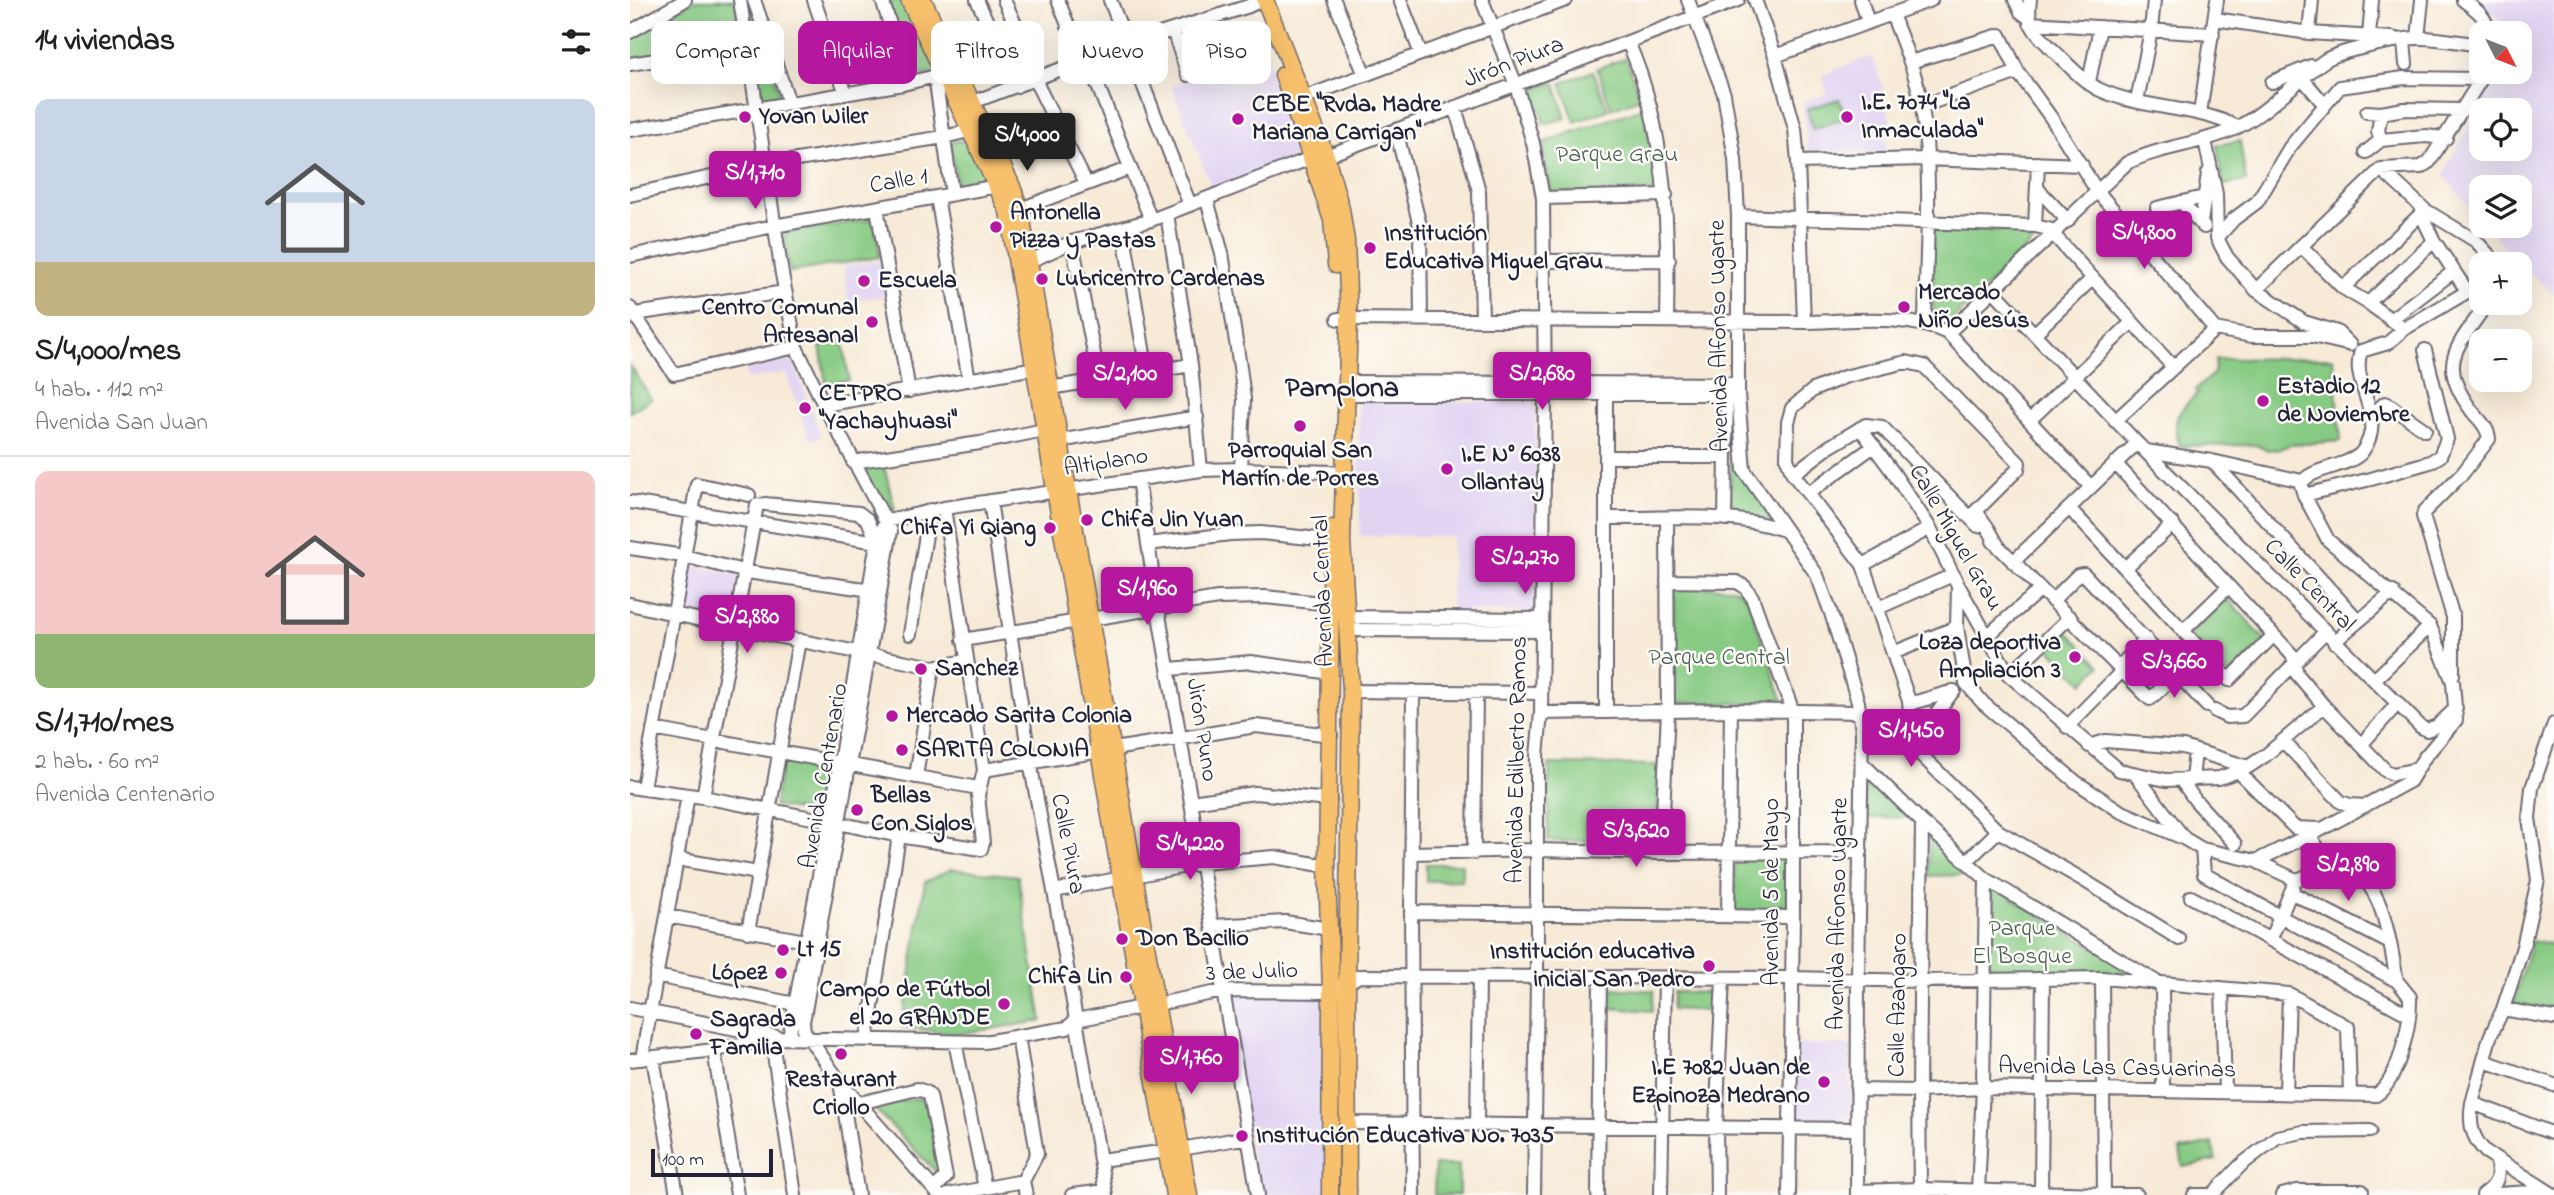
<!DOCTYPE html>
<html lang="es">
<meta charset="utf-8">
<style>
:root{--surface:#fff;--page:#f2f2f2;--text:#222;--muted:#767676;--line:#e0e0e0;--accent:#b5179e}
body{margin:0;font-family:"Indie Flower",sans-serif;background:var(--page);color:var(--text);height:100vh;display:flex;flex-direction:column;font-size:26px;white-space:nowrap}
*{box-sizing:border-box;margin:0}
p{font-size:23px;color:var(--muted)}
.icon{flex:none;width:38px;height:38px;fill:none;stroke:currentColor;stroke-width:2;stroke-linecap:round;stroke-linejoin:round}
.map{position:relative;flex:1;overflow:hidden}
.side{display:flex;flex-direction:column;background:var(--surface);width:630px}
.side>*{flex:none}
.guide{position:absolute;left:21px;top:21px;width:665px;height:63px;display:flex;gap:14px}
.needle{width:46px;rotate:132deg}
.tools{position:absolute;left:1839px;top:21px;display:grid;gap:14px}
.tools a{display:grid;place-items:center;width:63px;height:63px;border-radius:14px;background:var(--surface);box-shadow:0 7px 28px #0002;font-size:35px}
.scale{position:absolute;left:21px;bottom:18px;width:122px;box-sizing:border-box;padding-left:7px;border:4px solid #22223b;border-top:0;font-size:19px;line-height:24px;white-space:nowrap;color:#22223b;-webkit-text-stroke:5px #fdfcf7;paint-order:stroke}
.price{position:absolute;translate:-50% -60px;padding:0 16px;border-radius:7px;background:var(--accent);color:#fff;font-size:23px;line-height:46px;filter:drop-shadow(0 2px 4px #0008)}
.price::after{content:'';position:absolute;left:50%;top:42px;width:21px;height:16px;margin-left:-10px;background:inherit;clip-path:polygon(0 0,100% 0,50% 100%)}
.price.selected{background:#222;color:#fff}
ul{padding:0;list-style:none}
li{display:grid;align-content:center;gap:14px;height:371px;padding:0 35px}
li+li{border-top:2px solid var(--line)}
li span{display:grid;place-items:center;height:217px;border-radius:14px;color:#555}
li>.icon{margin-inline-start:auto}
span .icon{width:126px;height:126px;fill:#fffc;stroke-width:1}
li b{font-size:30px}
h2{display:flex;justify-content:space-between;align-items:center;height:84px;padding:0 35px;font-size:30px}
.chip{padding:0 24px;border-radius:14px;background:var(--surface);box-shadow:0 7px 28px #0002;font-size:24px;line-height:63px}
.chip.selected{background:var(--accent);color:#fff}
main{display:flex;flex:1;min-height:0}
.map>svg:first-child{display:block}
</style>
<main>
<section class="side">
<h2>14 viviendas<svg class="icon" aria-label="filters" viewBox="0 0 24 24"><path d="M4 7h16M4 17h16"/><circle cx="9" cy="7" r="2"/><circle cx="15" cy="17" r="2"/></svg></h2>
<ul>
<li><span style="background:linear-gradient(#c9d6e8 75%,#c2b280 0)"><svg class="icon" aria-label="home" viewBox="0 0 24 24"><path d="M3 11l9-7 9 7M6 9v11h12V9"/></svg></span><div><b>S/4,000/mes</b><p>4 hab. · 112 m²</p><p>Avenida San Juan</p></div></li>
<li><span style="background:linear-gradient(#f6c9c9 75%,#8fb573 0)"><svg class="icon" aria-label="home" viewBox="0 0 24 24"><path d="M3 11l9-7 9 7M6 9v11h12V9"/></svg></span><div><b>S/1,710/mes</b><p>2 hab. · 60 m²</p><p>Avenida Centenario</p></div></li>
</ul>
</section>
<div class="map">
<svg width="1924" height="1195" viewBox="0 0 1924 1195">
<rect width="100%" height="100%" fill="#fdfcf7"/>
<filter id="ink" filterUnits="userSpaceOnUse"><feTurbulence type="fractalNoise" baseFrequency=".0143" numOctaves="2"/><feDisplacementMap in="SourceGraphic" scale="14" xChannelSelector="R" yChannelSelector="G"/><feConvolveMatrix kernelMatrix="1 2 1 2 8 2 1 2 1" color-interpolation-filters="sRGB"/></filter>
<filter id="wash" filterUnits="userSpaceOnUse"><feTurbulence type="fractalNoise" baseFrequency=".00686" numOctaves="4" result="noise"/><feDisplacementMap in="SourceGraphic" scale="28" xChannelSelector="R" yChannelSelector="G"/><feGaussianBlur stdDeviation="1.57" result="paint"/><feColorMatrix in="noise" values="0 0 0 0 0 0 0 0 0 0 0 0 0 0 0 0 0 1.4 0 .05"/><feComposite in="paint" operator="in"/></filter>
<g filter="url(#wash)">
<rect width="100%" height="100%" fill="#f7ead7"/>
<path fill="#e1d4f3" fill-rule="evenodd" d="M1849,0H1924V295L1883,257L1856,226H1890V187H1852L1851,220L1813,175L1866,72H1890V33H1884ZM1852,110H1890V149H1852Z
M636,53L675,152L583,190L541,86Z
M1242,56L1250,79L1263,132L1255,133L1256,154L1178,150L1173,102L1197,94L1192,75Z
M250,261L255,296L218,301L214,266Z
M163,360L191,436L180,440L156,373L117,379L115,369Z
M729,401L905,402L906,612L821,611L822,536H730Z
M59,565L109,575L100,620L50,610Z
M593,991L701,992L700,1195H628Z
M1168,1044L1220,1045L1221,1119H1166Z"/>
<path fill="#87ca83" stroke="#54765f" stroke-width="2" d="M65,0H105L110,43L0,61V38Z
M115,0H120L151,99L131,103Z
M257,0H275L306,69L301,74L281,76Z
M996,58L1010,98L981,109L967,68Z
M963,71L978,110L945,122L931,83Z
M925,83L936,118L914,124L904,89Z
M1209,99L1216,118L1183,129L1177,109Z
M1015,107L1031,191L921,193L912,143Z
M342,139L360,183L328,190L320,142Z
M1610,141L1616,181L1593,185L1587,145Z
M244,219L250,257L160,272L154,233Z
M1303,229L1398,231L1405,240L1321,321L1303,316Z
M213,341L219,380L196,384L190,345Z
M1703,358L1711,441L1660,445L1649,449L1636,450L1626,445L1550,446C1541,417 1547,413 1568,393L1565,390L1584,373L1586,359Z
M0,365L21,399L0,412Z
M1100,400H1105L1110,463L1142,522L1101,512Z
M254,466L265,510L257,512L233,470L236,468Z
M1044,586L1102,588L1109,590L1118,600L1154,704L1043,703Z
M1598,599L1635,640L1599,676L1560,635Z
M1437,631L1470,666L1453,683L1419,648Z
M153,758L204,767L195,815L144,806Z
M919,764L1028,765L1027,842L918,841Z
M1241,780L1281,817L1236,818L1235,784Z
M1300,837L1344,875L1298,876Z
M1105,854H1159L1158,911H1104Z
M796,864H832V880L796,881Z
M321,869L388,876L412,1021L327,1034L272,1027L295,882Z
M1361,886L1505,972L1357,976Z
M1902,940L1924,945L1923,1008L1883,1004Z
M979,988L1024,991L1022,1011L978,1008Z
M1044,992L1081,993L1080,1011L1043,1009Z
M286,1098L296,1101L313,1179L243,1107Z
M1582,1143L1586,1160L1553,1167L1550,1150Z
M805,1165H829V1195H804Z"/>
</g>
<g filter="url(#ink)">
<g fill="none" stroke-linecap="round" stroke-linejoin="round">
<g stroke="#6d6872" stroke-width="16">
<path id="minor" d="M110,0L152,274L166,347L194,405L261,531L173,1022L174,1031L210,1082L309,1195
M124,0L159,102
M184,0L216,94
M252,0L279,82
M347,0L387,86
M374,0L410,78
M428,0L453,63
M480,0L560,205
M704,0L735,75
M770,0L791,54
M852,0L886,85L903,143L913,198L915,396L911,713L907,756V979L904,1195
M1058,0L1094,94L1105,159L1108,216V394L1114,470L1187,575L1201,613L1228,702L1232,731L1228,980L1227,1195
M1125,0L1145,56L1165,129L1168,162L1174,322
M1231,0L1238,22
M1385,0L1391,12L1399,18
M1400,0C1396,26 1406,33 1423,50C1437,63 1451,80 1468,89C1512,110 1564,105 1607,127
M1833,0C1845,9 1858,17 1858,33
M1262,14C1273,44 1287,75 1292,107C1303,177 1296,252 1295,323
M1585,19L1679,33L1762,38L1774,41L1776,64
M1400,23L1583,34
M543,30L558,75
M0,32L55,0
M1679,33L1682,0
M1739,36L1742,0
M1788,38L1792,0
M998,42C1037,130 1039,227 1037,321
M1145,56L1301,0
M458,61L521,220
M1280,62L1370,35L1388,72L1422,119L1467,191L1585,329
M0,64L117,46
M305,76L322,194
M1673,79L1694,104
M405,80L456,183
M1459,82L1470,27
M1642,82L1681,66
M673,98L936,0
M1507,101L1521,30L1524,0
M343,102L498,44L619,6L631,0
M1292,106L1388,72
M825,107L849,191L852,320
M1737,112L1751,113L1774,109L1832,110
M1570,113L1587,0
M0,130L273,84L314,74
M766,130L790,226L791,320
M1575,140L1586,194L1587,238L1597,257L1626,290L1674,322L1707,332L1720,345
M1751,140L1748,131L1751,113
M1736,152L1751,140L1795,136L1816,138
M1168,162L1296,159L1452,165
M1751,169L1795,210L1846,241L1867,264
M1407,188L1438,221
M0,195L135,165L314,137L347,129
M307,197L339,380
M913,198L1036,195
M577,200L592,253L610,367L614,399L611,469
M1551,202L1574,227
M247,208L279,391
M1527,208L1574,197
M390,209L500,168
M537,214L561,365L571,470
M1791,214L1804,241L1837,291
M1108,216L1405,226L1427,231
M1571,223L1578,173
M1405,226L1408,163
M493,229L517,372
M1423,234L1543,367
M1587,238L1604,219L1627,202L1660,147L1710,87L1774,78L1851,79
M442,242L469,379
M1671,246L1713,288L1738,303L1774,329
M0,256L144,226L374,185
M913,261L1039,260
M398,262L442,242L521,220L681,158L696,156L766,130L1108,0
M1713,288L1795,210
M1363,290L1507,443L1791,727L1797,730L1807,726L1826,708
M1626,290L1751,169L1791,167L1799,162L1853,76
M1738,303L1804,241
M0,308L44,374L166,347
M4,314L155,292
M708,319L1174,322C1220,321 1275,313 1318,333L1461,487
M1760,320L1823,272
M1585,329L1622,336H1682L1717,344
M1318,333L1497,163C1531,146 1569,145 1604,129C1639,112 1663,83 1694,61C1707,51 1769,39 1787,38C1808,37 1831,43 1852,45
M1404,334L1463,278
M717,382L1108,384
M420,388L561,365
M716,394H1108
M194,405L411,367
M1742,415L1755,403L1758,404L1795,430
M1400,420L1502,322
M1485,421L1585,329
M1230,428L1262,471L1300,528L1328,585L1379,675L1489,770L1536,780L1589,778L1598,775L1618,767L1636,755L1694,706
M429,441L567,417
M1516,451L1582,461L1672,481
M976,457H1096
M1582,461L1728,620
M223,462L350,443L414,430
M1485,463L1663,656L1667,674L1694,706L1756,771L1763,774L1787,769
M1163,474L1199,447L1236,425L1252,427L1348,526
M508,479L528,609L628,1195
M1180,492L1244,446
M1674,495L1741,479L1800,462L1810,456L1817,439L1795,350
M360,501L400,762L424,891L476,1195
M0,502L247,542L238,520L229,513L135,504
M1439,508L1599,680L1643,636
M976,518C1035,519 1098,511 1154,530
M1095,519L1097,388
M1363,541L1520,699L1547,674
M518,544L600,534L631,533L709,541
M1368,546L1358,528L1346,511L1388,469L1389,463L1294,366L1276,362L1214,377L1183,390L1162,408L1158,422L1157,459L1163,474L1233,565L1279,701L1283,747L1368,831L1450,878L1549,939
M0,548L54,556L117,572L241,590
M1383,562L1507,443
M1233,565L1300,528
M1495,568L1543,524
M1037,581L1107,582L1115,587L1122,597L1163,712V917L1159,1195
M1422,601L1448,575L1454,574L1577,706
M0,604L106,628L303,667L336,661
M1248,608L1323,575
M717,617L912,619
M719,630L911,631
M1553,631L1598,587
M280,634L300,510
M1356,637L1411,589
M333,640L588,598L635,597L701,604
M1704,642L1763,592
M1263,653L1327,627
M1489,667L1516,639
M540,669L621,662L701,673
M1379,675L1440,617
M1823,675V617L1793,516L1794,512L1833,473L1859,439C1858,427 1849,420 1842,411C1804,361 1830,345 1857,303
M1744,680L1800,626
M721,691L910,693
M783,691L781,912L783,1195
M1279,701L1286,702L1324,691
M1585,711L1597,717L1613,716L1696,631
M976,712V390
M911,713L1101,710L1229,712
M1924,724L1902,788L1899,818L1908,880L1893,947L1873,1009L1860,1037L1842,1103L1924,1134
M1437,727L1493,670
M23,729L348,788
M1653,741L1711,802L1720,805L1735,806
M1731,745L1768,703
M1459,746L1476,741L1553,747L1618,767
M1283,747L1323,691
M1232,763L1292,822L1356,879L1525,981
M354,770L626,726L701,735
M1608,771L1665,828L1689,829
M1505,774L1554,838
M286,777L303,667
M1551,780L1565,800L1605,844
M1562,780L1565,751
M0,787L73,797L198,821
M13,788L67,484L119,495
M73,797L127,505
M561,802L625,793L700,800
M208,823L269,836L351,849L353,843L348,795L354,770L314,508
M1679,835L1702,869
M1572,849L1626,861L1692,829L1780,781L1794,758L1826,720L1823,682L1800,626L1698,540L1674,495L1671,485C1678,467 1719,468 1732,452C1759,416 1719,385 1731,351L1758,343L1774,329L1852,283
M782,853L906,850L1031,853L1231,852
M844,853L846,693
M1031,853L1038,711L1037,519
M47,859L128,873
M1626,861L1666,880C1678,876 1694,868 1708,868C1754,868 1760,947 1767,981
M1336,862L1368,831
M424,891L572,863L644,857L697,866
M1662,893L1758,942
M1561,897L1779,1015
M781,912L1163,917
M37,916L176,941
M1098,916L1101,710
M582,926L655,922L699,929
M118,932L169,640
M1640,940L1663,887
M26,976L165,1004
M1472,978L1474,1194
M1532,983L1533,1090
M1592,988L1595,1091
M0,1008L147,1037
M1873,1009L1924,1018
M388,1036L407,1154L393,1181L396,1195
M159,1038L210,762L247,542L249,535L257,521L314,508L571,470L611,469L703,472
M237,1039L269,836
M142,1041L165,1195
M325,1042L355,1188
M84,1050L107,1195
M23,1058L47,1195
M12,1059L58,795
M0,1060L84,1050L150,1038L354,1042L437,1028L446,1020L593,991L701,992L729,976L1163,978L1290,981L1472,978L1659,994L1718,1027L1720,1094
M1854,1061L1924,1085
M210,1082L228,1195
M1227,1090L1289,1091L1353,1088L1746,1095C1769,1081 1781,1022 1780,997L1767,981L1574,874L1572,849L1555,839L1490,811L1446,782L1353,703L1336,683L1327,627L1328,585
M1656,1093L1659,994
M230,1103L287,1089L296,1092L300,1096L316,1177L304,1189
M1842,1103C1839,1123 1841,1137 1856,1152L1924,1195
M717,1123L1227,1129
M847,1125L849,978
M551,1149L618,1137
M470,1160L537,1151
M1290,1189L1289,1091L1292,822
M1227,1191L1290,1189L1507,1195
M1348,1191L1353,1088L1356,879
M1411,1193L1413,979
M1854,1194C1868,1185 1870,1175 1866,1159
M318,1195L393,1181
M442,1195L475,1191
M968,1195L970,978
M1031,1195L1035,978
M1087,1195L1086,1127L1093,978
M1564,1195H1582L1611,1165L1647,1137L1673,1132L1740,1131
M1652,1195L1667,1191H1732
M1853,1195L1915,1191"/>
</g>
<g stroke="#6d6872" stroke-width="19">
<path id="major" d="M279,0L378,211L544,1195
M293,0L381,184L390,209L559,1195
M635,0L696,156L711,209L716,241L719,319L712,541L721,691L717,982L718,1195
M653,75L702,220L706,265
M700,1195L701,992L697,866L702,528"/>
</g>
<use href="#minor" stroke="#fff" stroke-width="12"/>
<use href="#major" stroke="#f7c06c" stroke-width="16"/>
</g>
</g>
<g fill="#b5179e" stroke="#fdfcf7" stroke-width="2.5">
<circle cx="115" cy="117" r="7"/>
<circle cx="1217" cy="117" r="7"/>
<circle cx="608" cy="119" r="7"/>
<circle cx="366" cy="227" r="7"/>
<circle cx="740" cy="248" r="7"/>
<circle cx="412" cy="279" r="7"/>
<circle cx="234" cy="281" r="7"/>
<circle cx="1274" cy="307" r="7"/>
<circle cx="242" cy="322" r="7"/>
<circle cx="1633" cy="401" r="7"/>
<circle cx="175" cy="408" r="7"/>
<circle cx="670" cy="426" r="7"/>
<circle cx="817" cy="469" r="7"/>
<circle cx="457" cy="520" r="7"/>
<circle cx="420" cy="528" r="7"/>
<circle cx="1445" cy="657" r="7"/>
<circle cx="291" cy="669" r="7"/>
<circle cx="262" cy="716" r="7"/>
<circle cx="272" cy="750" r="7"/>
<circle cx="227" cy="810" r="7"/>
<circle cx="492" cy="939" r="7"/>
<circle cx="153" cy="950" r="7"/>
<circle cx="1079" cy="966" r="7"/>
<circle cx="151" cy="973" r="7"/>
<circle cx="496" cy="977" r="7"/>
<circle cx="374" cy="1004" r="7"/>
<circle cx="66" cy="1034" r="7"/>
<circle cx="211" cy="1054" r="7"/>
<circle cx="1194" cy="1082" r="7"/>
<circle cx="612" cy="1136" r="7"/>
</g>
<g text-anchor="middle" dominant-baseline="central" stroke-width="5" stroke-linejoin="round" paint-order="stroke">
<g font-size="24" fill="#22223b" stroke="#fdfcf7">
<text transform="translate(884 63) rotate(-21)">Jirón Piura</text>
<text transform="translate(269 182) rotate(-10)">Calle 1</text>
<text transform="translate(1090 336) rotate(-91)">Avenida Alfonso Ugarte</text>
<text transform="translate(476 463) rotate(-9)">Altiplano</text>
<text transform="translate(1325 538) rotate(60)">Calle Miguel Grau</text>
<text transform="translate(1679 586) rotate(46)">Calle Central</text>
<text transform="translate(694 591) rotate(-92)">Avenida Central</text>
<text transform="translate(571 730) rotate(81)">Jirón Puno</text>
<text transform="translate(888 760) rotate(-89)">Avenida Edilberto Ramos</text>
<text transform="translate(195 776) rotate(-80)">Avenida Centenario</text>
<text transform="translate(437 844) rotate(79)">Calle Piura</text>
<text transform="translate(1142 892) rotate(-90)">Avenida 5 de Mayo</text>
<text transform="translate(1209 914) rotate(-89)">Avenida Alfonso Ugarte</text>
<text transform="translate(622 973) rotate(-2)">3 de Julio</text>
<text transform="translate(1269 1005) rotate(-89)">Calle Azangaro</text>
<text transform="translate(1487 1069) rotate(1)">Avenida Las Casuarinas</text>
</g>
<g font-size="24" font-weight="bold" fill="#22223b" stroke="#fdfcf7" text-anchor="start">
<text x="1231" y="103">I.E. 7074 "La<tspan x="1231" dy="28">Inmaculada"</tspan></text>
<text x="622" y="105">CEBE "Rvda. Madre<tspan x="622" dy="28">Mariana Carrigan"</tspan></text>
<text x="129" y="117">Yovan Wiler</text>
<text x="380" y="213">Antonella<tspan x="380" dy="28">Pizza y Pastas</tspan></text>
<text x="754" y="234">Institución<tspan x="754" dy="28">Educativa Miguel Grau</tspan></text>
<text x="426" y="279">Lubricentro Cardenas</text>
<text x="248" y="281">Escuela</text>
<text x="1288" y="293">Mercado<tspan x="1288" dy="28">Niño Jesús</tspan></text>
<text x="228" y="308" text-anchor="end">Centro Comunal<tspan x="228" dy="28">Artesanal</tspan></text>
<text x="1647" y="387">Estadio 12<tspan x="1647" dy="28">de Noviembre</tspan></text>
<text x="189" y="394">CETPRO<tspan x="189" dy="28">"Yachayhuasi"</tspan></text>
<text x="670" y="451" text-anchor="middle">Parroquial San<tspan x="670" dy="28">Martín de Porres</tspan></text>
<text x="831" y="455">I.E N° 6038<tspan x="831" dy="28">Ollantay</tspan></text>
<text x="471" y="520">Chifa Jin Yuan</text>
<text x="406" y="528" text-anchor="end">Chifa Yi Qiang</text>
<text x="1431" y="643" text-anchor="end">Loza deportiva<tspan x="1431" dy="28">Ampliación 3</tspan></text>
<text x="305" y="669">Sanchez</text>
<text x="276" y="716">Mercado Sarita Colonia</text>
<text x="286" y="750">SARITA COLONIA</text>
<text x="241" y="796">Bellas<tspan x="241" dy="28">Con Siglos</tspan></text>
<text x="506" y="939">Don Bacilio</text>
<text x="167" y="950">Lt 15</text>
<text x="1065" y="952" text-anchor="end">Institución educativa<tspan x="1065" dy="28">inicial San Pedro</tspan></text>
<text x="137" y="973" text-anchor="end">López</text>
<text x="482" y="977" text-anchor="end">Chifa Lin</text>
<text x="360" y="990" text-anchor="end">Campo de Fútbol<tspan x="360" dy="28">el 20 GRANDE</tspan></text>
<text x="80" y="1020">Sagrada<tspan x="80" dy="28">Familia</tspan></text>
<text x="1180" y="1068" text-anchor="end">I.E 7082 Juan de<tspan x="1180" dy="28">Ezpinoza Medrano</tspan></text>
<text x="211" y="1080" text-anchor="middle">Restaurant<tspan x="211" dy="28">Criollo</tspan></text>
<text x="626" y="1136">Institución Educativa No. 7035</text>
</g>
<g font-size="24" fill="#455d54" stroke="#fdfcf7">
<text x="987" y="155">Parque Grau</text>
<text x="1089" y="658">Parque Central</text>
<text x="1392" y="929">Parque<tspan x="1392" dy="28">El Bosque</tspan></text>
</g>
<g font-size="28" font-weight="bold" fill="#22223b" stroke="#fdfcf7">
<text x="712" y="389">Pamplona</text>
</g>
</g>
</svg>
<div class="tools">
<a><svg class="needle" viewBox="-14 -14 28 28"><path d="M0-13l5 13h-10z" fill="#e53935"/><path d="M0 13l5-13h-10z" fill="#767676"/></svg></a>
<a><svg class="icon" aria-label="locate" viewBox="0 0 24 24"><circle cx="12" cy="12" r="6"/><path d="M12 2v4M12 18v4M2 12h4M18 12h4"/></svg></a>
<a><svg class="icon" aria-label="layers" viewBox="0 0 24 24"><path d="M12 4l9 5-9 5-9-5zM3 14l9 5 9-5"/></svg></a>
<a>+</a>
<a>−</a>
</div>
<div class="scale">100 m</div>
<b class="price selected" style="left:397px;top:173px">S/4,000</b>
<b class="price" style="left:125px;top:211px">S/1,710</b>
<b class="price" style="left:1514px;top:271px">S/4,800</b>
<b class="price" style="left:495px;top:412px">S/2,100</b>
<b class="price" style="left:912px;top:412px">S/2,680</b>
<b class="price" style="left:895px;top:596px">S/2,270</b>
<b class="price" style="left:517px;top:627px">S/1,960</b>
<b class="price" style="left:117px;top:655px">S/2,880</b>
<b class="price" style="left:1544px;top:700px">S/3,660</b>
<b class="price" style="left:1281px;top:769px">S/1,450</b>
<b class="price" style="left:1006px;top:869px">S/3,620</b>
<b class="price" style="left:560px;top:882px">S/4,220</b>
<b class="price" style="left:1718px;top:903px">S/2,890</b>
<b class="price" style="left:561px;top:1096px">S/1,760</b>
<div class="guide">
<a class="chip">Comprar</a>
<a class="chip selected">Alquilar</a>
<a class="chip">Filtros</a>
<a class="chip">Nuevo</a>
<a class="chip">Piso</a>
</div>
</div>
</main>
